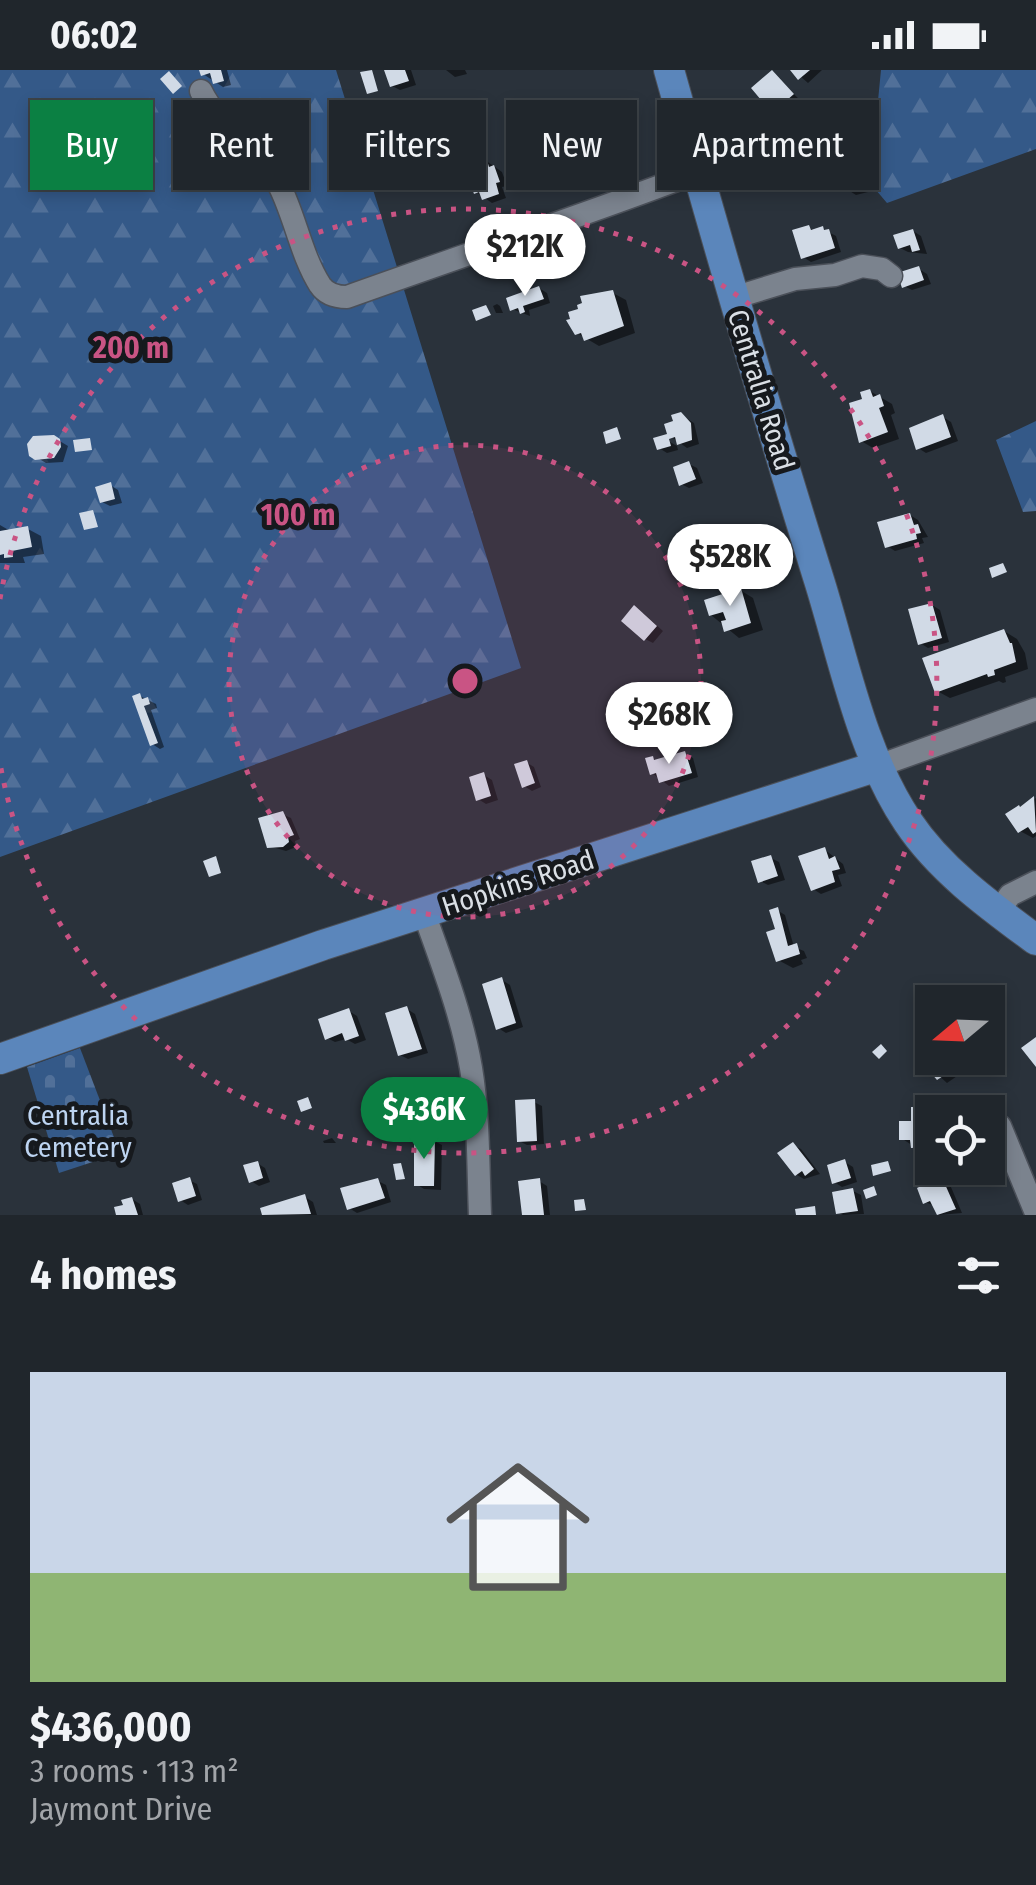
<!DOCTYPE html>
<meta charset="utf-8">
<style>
:root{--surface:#20262c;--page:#2d3238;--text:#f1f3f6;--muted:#a2a5a9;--line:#3d4348;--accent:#0b8043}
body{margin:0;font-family:"Fira Sans Condensed",sans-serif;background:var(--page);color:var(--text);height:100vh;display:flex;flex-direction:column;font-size:38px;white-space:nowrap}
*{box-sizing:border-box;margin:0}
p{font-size:32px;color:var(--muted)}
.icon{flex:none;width:55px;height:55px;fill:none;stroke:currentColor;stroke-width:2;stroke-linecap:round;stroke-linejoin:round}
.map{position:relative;height:1145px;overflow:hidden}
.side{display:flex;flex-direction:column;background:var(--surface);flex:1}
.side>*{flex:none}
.top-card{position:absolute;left:30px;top:30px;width:978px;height:90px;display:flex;gap:20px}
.needle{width:65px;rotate:251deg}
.tools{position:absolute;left:915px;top:915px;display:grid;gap:20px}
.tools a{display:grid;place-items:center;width:90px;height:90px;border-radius:0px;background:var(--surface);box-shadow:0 5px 15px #0003,0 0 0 2px var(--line);font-size:50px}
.price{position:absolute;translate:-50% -85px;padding:0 22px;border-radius:35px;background:#fff;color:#222;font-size:32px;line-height:65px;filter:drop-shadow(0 2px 5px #0008)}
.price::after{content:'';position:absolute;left:50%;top:60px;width:30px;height:22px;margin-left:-15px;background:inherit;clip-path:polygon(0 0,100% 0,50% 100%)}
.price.active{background:var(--accent);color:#fff}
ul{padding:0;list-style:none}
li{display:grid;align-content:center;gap:20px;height:530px;padding:0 30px}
li span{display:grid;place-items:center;height:310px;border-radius:0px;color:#555}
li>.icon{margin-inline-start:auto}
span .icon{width:180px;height:180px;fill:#fffc;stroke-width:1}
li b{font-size:42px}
h2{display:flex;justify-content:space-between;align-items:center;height:120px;padding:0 30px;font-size:42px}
.chip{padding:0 35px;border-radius:0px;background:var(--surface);box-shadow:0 5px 15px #0003,0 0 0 2px var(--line);font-size:35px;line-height:90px}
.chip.active{background:var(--accent);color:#fff}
.status{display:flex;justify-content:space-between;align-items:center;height:70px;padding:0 50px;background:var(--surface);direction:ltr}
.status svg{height:28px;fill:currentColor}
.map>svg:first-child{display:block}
</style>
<div class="status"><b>06:02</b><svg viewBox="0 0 49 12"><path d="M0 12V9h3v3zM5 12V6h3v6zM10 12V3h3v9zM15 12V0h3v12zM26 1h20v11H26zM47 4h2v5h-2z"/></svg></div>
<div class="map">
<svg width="1036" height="1145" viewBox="0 0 1036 1145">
<defs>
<pattern id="forest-firs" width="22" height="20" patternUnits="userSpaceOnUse" patternTransform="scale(2.5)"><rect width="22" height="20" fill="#345988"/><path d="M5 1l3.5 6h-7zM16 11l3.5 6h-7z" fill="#517099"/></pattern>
<pattern id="cemetery-stones" width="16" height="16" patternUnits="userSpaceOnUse" patternTransform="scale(2.5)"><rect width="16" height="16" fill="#345988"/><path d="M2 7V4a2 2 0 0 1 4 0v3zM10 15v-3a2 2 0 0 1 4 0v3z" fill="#517099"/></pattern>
</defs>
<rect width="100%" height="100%" fill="#2a323b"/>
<path fill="url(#forest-firs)" d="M0,0H336L521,598L0,787Z
M881,0H1036V79L887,133L870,113Z
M1036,351V441L1023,442L996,370Z"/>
<path fill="url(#cemetery-stones)" d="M80,978L120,1083L59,1103L27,997Z"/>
<path fill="#0007" d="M202,0H227L231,15L223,17L203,4Z
M387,0H411L416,15L400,20L392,16Z
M446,0H465L467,4L455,7Z
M793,0H822L808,13Z
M772,3L800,30L782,46L774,41Z
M818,78L844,92L847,104L860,101L868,106L872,121L856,125L848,120L844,104L791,116L778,109L785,81L791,85Z
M485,90L502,102L507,116L502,117L506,128L492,133L476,122Z
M809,158L815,161L823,159L836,166L841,182L811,192L803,187Z
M913,161L921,166L927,184L908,182L900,178Z
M919,199L927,204L931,214L912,220L904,216Z
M539,218L547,223L550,233L529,240L530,246L512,239Z
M613,223L626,230L635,263L599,276L577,263Z
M497,234L500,236L503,243H496L493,236Z
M870,321L892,334L895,343L891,345L899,369L873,378L861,371L865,330Z
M681,345L694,353L699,374L687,378L670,366Z
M943,347L951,352L958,371L926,383L918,378Z
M53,367L68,376L63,392L46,393L31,384Z
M663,368L677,376L678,380L667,383L659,378Z
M689,394L697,398L703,413L689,418L681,414Z
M110,415L118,420L122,433L110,436L102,432Z
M910,445L918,450L928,467L922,468L924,473L895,481L887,476Z
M0,455L12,462L28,459L41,466L44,484L23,487L25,493H0Z
M740,520L753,528L763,560L739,568L711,545Z
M932,535L940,540L949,572L928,578L920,573Z
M643,543L663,561L653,573L645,569Z
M1004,561L1017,569L1025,583L1028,599L1005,607L1006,612L1003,613L999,611L950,628L937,621Z
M140,626L156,634L157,638L151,640L164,677L160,679L152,674Z
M685,684L693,688L698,707L669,716L652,703V688L658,692Z
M526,692L534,697L541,717L532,721L524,716Z
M484,705L492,710L498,730L486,734L478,729Z
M1036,728V766L1033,768L1020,761L1009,744Z
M282,744L291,748L300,769L295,771L296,777L286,781L269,776Z
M824,779L843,794L846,803L838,805L842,816L821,824L813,819Z
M771,788L779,792L785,810L768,815L760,811Z
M777,840L785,845L794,877L804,881L807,888L801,890L803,894L793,898L778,890Z
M502,910L510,915L523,957L506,963L498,958Z
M407,939L415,944L428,983L408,989L400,985Z
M349,941L357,946L366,970L355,974L346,969L335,972L327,968Z
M936,988H971L972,989L960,1000L963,1002L947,1013L927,995Z
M534,1032L542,1036L544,1074L527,1075L519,1071Z
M929,1039L935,1042L932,1081H921L901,1068Z
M332,1068L336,1073H324L323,1071Z
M434,1071L442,1075L441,1120L424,1119L416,1114Z
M793,1075L801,1079L820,1104L804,1109L797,1105Z
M845,1092L853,1097L857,1112L842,1117L834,1112Z
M257,1093L265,1098L270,1112L259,1116L251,1111Z
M940,1106L948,1110L962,1143L939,1145L935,1136L925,1132Z
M189,1110L197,1114L202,1130L188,1135L180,1130Z
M378,1111L386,1115L391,1132L357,1143L349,1138Z
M539,1111L547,1116L550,1145H524Z
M853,1121L861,1125L864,1144L843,1145L839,1143Z
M305,1127L313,1132L317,1145H265L263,1140Z
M132,1129L140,1134L143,1145H119Z"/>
<path fill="#d1dae6" d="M199,0H221L224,11L213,14L210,3L201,6Z
M372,0L378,21L367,24L360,2Z
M384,0H405L409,11L390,17Z
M772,0L794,24L772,43L751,18Z
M790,0H810L798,10Z
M169,1L182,16L173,24L160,9Z
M442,60L445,70L436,73L433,63Z
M818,75L821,85L831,82L835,97L776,110L769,83L785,79L786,83Z
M486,87L489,97L494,95L500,112L496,113L499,124L482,130L479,122L474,124L470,112L475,110L469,93Z
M860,98L865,117L846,122L841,103Z
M809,155L811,160L823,156L824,160L829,159L835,178L801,189L792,160Z
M913,159L920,180L912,182L910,175L898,179L893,165Z
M919,196L924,210L902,218L897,203Z
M539,216L544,229L523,236L525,242L520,244L518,238L510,241L506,228Z
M613,220L624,256L584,271L581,263L575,265L566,250L570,249L568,242L578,239L577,235L582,233L580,226Z
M486,235L491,245L476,251L472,240Z
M870,319L873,327L880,324L884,336L879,338L888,362L859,373L849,333L862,329L860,322Z
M681,342L691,353L692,370L677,375L675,367L669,369L671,376L657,380L653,368L667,364L664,354L673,351L671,345Z
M943,344L951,367L916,380L909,358Z
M617,357L621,369L606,374L603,362Z
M54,365L60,369L61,377L54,388L35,390L29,386L27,374L33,366Z
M90,368L92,380L75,382L73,370Z
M689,391L696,409L679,416L673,397Z
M111,412L115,429L100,433L95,417Z
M93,440L98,457L84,460L79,443Z
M910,443L914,455L918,454L921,463L916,464L917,469L885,478L877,452Z
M28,456L32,477L12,481L13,487L4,488V484L0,485V461Z
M1003,493L1007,502L992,508L989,498Z
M741,518L751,553L724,562L721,551L726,550L723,542L709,546L704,530Z
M932,533L942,568L918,575L908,539Z
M634,535L657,556L644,571L621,551Z
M1004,559L1010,573H1012L1016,592L994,600L995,605L988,607L987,604L935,623L922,588Z
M140,623L142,629L148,627L150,634L144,636L158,673L150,676L132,626Z
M685,681L692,703L659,713L656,703L650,705L645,688L653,686L654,690Z
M527,690L535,713L522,718L514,694Z
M484,702L491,726L476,731L469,707Z
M1034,726L1036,762L1033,764L1028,757L1018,763L1005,744L1019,735L1020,737Z
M283,741L294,765L288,767L289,772L283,777L267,778L258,748Z
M825,777L829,789L835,786L840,799L832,801L835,812L811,821L798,786Z
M771,785L778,806L758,813L751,791Z
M216,786L221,803L209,807L203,791Z
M778,837L788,876L797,873L800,884L776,892L766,862L775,859L769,840Z
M502,907L516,953L496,960L482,914Z
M407,936L422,979L398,986L385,943Z
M349,938L359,966L345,971L342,963L325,970L318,949Z
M1036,967V997L1021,978Z
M881,974L887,981L879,989L872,982Z
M932,988H962L954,995L957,997L937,1010L924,995Z
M396,1010L400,1022L390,1025L386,1013Z
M308,1027L312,1038L301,1042L297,1031Z
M535,1029L537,1071L517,1072L515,1030Z
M911,1037H930V1077L911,1078L910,1070H899V1051H911Z
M414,1068H435L434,1116H414Z
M793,1072L814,1099L805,1106L802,1101L795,1106L777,1083Z
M845,1089L851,1108L832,1114L827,1095Z
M258,1091L263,1108L249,1113L243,1095Z
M888,1091L891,1101L873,1106L871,1095Z
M401,1093L405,1109L396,1110L393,1094Z
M940,1103L956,1139L937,1145L930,1131L923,1134L917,1118L923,1115L922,1111Z
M190,1107L196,1126L178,1132L172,1113Z
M378,1108L385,1128L347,1140L340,1118Z
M540,1108L544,1145H522L518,1111Z
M874,1116L877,1125L866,1129L863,1120Z
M853,1118L858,1141L836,1144L832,1122Z
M305,1124L311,1144L262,1145L260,1138Z
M132,1127L138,1145H116L114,1137L123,1135L121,1130Z
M584,1129L586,1140L575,1141L574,1130Z
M815,1136L816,1145H796L795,1139Z"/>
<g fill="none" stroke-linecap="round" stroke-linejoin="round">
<g stroke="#4b5059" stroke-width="25">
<path id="minor" d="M201,21C219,59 260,76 279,115C295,146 301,185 320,215C326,224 336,227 347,227C464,185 582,146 698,102
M733,228L795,209L835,205L862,196L882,199L891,206
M878,696L1036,639
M999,841L1010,825L1036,812
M424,843C442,894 462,945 471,998C479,1047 478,1096 480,1145
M1000,1056L1036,1143"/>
</g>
<g stroke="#4b5059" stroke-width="32">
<path id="major" d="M669,0C717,171 766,341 819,510C844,590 861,682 908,752C940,800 990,836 1036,870
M0,989L323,875L878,696"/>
</g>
<use href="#minor" stroke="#7b838e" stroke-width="22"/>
<use href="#major" stroke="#5b86bb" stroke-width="30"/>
</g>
<circle cx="465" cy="611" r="236" fill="#c95484" fill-opacity=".12"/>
<g fill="none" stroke="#c95484" stroke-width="5" stroke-dasharray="5 10">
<circle cx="465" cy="611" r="236"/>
<path d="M0 529A472 472 0 1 1 0 693"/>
</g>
<g text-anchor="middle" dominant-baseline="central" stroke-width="10" stroke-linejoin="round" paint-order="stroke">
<g font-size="28" fill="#dadfe5" stroke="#16191d">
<text transform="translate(761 320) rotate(73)">Centralia Road</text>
<text transform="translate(518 813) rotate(-18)">Hopkins Road</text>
</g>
<g font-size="28" fill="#bdd4f1" stroke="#16191d">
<text x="78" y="1045">Centralia<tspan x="78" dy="32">Cemetery</tspan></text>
</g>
</g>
<circle cx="465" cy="611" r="15" fill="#c95484" stroke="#16191d" stroke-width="5"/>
<g font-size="30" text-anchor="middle" font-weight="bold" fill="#c95484" stroke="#16191d" stroke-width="10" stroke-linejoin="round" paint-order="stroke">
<text x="131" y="288">200 m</text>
<text x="298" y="455">100 m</text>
</g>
</svg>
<div class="tools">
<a><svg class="needle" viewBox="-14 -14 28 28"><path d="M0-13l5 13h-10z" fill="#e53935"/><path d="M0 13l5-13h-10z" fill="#a2a5a9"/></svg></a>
<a><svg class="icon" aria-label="locate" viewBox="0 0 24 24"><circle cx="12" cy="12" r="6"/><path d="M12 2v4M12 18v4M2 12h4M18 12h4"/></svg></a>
</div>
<b class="price" style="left:525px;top:229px">$212K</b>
<b class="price" style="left:730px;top:539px">$528K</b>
<b class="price" style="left:669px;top:697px">$268K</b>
<b class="price active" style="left:424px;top:1092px">$436K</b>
<div class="top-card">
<a class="chip active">Buy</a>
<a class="chip">Rent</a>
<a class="chip">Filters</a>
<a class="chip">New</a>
<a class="chip">Apartment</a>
</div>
</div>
<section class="side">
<h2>4 homes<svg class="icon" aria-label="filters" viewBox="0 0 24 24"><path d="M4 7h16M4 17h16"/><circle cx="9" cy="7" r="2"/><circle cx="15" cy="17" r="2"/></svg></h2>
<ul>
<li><span style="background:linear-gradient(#c9d6e8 65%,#8fb573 0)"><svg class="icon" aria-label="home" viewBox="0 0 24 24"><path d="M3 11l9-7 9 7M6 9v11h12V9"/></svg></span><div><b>$436,000</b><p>3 rooms · 113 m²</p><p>Jaymont Drive</p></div></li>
</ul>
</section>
